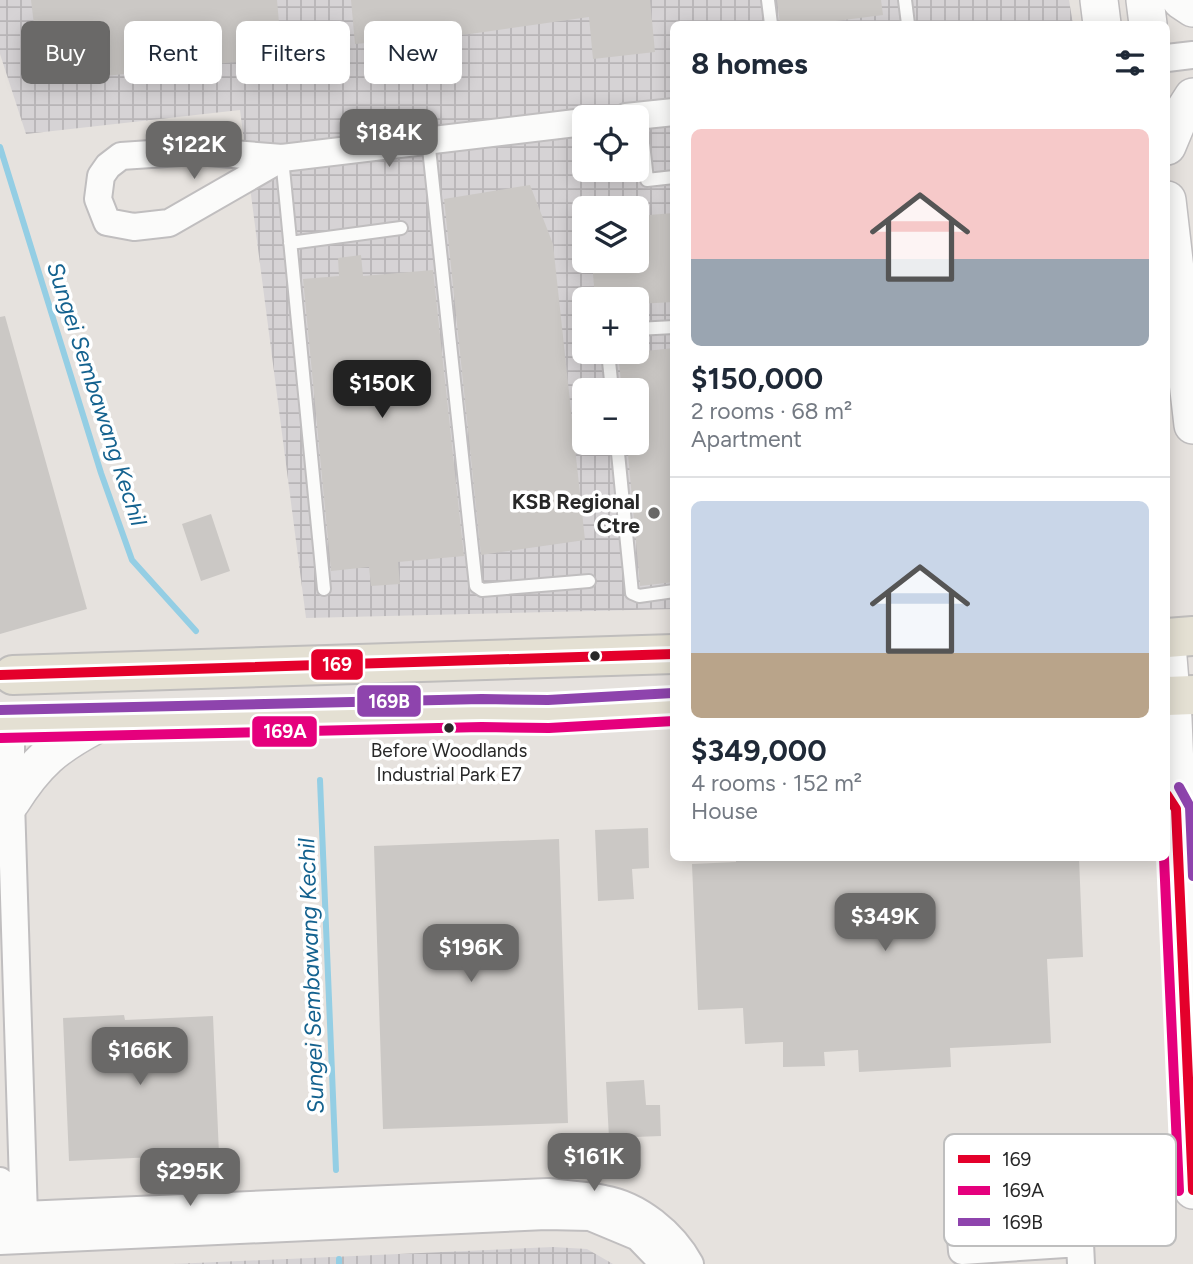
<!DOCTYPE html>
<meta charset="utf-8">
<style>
:root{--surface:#fff;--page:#f2f2f3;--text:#1f2937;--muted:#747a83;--line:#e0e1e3;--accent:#6a6968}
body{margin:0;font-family:Figtree,sans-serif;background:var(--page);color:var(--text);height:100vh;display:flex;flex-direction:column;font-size:26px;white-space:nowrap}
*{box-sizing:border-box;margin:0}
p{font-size:23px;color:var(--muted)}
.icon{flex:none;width:38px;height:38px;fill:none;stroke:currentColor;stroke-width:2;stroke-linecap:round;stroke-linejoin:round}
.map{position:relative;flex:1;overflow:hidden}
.panel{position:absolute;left:670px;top:21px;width:500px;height:840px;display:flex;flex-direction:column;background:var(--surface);border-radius:10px;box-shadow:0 4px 18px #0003}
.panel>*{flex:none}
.guide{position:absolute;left:21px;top:21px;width:544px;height:63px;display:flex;gap:14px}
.fabs{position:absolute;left:572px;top:105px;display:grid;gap:14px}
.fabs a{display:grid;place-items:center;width:77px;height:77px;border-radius:10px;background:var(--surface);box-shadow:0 4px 18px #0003;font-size:35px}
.price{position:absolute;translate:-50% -60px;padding:0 16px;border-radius:14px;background:var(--accent);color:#fff;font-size:23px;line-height:46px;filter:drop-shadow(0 2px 4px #0008)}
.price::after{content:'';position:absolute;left:50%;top:42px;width:21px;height:16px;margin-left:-10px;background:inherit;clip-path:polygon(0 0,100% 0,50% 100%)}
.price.current{background:#222;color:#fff}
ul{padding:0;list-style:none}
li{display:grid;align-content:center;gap:14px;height:371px;padding:0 21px}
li+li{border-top:2px solid var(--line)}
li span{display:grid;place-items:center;height:217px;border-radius:10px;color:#555}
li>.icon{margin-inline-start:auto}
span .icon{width:126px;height:126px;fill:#fffc;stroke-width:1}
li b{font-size:30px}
h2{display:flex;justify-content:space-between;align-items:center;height:84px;padding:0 21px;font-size:30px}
.tag{padding:0 24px;border-radius:10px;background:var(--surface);box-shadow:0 4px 18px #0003;font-size:24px;line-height:63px}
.tag.current{background:var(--accent);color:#fff}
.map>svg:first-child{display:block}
</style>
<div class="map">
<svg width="1193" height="1264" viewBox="0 0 1193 1264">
<defs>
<pattern id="industrial-grid" width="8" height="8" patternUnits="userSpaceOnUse" patternTransform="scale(1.75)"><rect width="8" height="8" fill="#d6d3d5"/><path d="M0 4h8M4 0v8" fill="none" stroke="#b8b5b7"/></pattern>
</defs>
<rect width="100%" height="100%" fill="#e6e2de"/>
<path fill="url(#industrial-grid)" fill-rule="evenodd" d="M0,0H1069L1073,24H674V609L306,618L240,110L26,134L0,54ZM584,117H637V170H584ZM584,208H637V261H584ZM584,299H637V352H584ZM584,390H637V443H584Z
M553,1247L587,1249L613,1264H173Z"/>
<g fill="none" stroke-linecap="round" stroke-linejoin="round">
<path stroke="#94cee4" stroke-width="6" d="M0,147L101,473L132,560L196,631
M320,780L336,1170
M339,1259V1264"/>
</g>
<path fill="#cbc8c5" d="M31,0H277L282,57L41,83Z
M351,0H650L655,52L593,59L589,17L470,34L355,44Z
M777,0H881L883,15L812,24H780Z
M530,185L553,244L585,540L481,555L444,199Z
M674,213V302L637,304V299H595L592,261H637V216Z
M361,255L363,276L433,270L464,556L398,562L400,584L371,586L369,567L331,571L303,279L339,276L338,258Z
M5,316L87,609L0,634V317Z
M674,348V582L640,586L627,443H637V390H622L618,354Z
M211,514L230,571L201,581L182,524Z
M648,828L649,868L632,869L634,899L598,901L595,830Z
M559,839L568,1123L383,1129L374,846Z
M736,858H1079L1083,957L1047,959L1051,1043L950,1048L951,1067L859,1072L858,1050L824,1052L825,1066L783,1067V1042L745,1044L743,1008L698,1010L692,864L736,862Z
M124,1015L125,1020L213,1016L219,1154L69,1161L63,1018Z
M644,1080L646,1105H660L661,1136L609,1138L606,1082Z"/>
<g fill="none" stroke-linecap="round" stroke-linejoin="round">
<g stroke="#c0bebf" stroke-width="16">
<path id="lane" d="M768,0L771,24
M905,0L908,24
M640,116L647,180L674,177
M428,139L476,586L482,590L589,581
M282,158L324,589
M290,243L401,228
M637,329L674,327
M608,352L612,390
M617,443L632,593L639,596L674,591"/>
</g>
<g stroke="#c0bebf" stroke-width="30">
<path id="street" d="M1167,58L1193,55
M626,117L674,112
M282,158L169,223L134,227L107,222L98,199L101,176L108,166L121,156L196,151L282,158L584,122
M11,724V802L24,1216L14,1227
M0,1181V1209
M0,1216L548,1192C567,1194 586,1195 604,1199C639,1205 673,1233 690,1264
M960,1224L962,1251L1080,1243L1081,1264
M0,1241L546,1216L590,1217L638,1237L664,1264"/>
</g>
<g stroke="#c0bebf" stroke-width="40">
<path id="secondary" d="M1099,0L1102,24
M1145,0L1148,24
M1181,0L1193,8
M1167,146L1177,122L1193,97
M1167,200L1193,425
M1167,645L1173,719L1193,1190
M11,802C36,762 55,746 97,724"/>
</g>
<g stroke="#bfbdbc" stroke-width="42">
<path id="primary" d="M1167,638L1193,636
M13,675L674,654
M1167,696L1193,695
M11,724L482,713L548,714L674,707"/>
</g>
<use href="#lane" stroke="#fbfbfa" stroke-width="12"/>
<use href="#street" stroke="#fbfbfa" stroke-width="26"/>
<use href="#secondary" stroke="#fbfbfa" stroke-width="37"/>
<use href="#primary" stroke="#e4e0d3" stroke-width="38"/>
<g stroke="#fff" stroke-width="16">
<path id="bus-1" d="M0,675L674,654
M1167,795L1176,809L1193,1190"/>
</g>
<g stroke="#fff" stroke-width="16">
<path id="bus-2" d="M0,738L482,727L549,728L674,721
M1164,858L1179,1191"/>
</g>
<g stroke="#fff" stroke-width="16">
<path id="bus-3" d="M0,710L482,699L548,700L673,693
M1179,787L1190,807L1193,876"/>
</g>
<use href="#bus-1" stroke="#e4002b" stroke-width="10"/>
<use href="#bus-2" stroke="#e5007d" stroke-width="10"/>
<use href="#bus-3" stroke="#8e44ad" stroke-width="10"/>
</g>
<circle fill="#6a6968" stroke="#fff" stroke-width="2.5" cx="654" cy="513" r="7"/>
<g fill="#282828" stroke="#fff" stroke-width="2.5">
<circle cx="595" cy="656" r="6"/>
<circle cx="449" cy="728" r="6"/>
</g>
<g text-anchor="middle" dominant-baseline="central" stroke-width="7" stroke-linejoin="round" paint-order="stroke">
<g font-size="19" fill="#282828" stroke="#fff">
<text x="449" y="750">Before Woodlands<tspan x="449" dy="24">Industrial Park E7</tspan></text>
</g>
<g font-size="21" font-weight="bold" fill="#282828" stroke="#fff" text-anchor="end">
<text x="640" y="501">KSB Regional<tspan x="640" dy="24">Ctre</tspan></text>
</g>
<g font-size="23" font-style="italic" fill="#14628f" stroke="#fff">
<text transform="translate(97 394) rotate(72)">Sungei Sembawang Kechil</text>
<text transform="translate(311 976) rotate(-92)">Sungei Sembawang Kechil</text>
</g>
</g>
<rect x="944" y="1134" width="232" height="112" rx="10" fill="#fff" stroke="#bebebe" stroke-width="2"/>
<rect x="958" y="1155" width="32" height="8" fill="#e4002b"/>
<rect x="958" y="1186" width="32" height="9" fill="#e5007d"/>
<rect x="958" y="1218" width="32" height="8" fill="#8e44ad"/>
<g font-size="19" fill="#282828">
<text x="1002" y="1166">169</text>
<text x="1002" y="1197">169A</text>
<text x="1002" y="1229">169B</text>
</g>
<g stroke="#fff" stroke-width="2.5">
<rect x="310" y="648" width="54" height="33" rx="7" fill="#e4002b"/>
<rect x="356" y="684" width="66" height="34" rx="7" fill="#8e44ad"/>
<rect x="251" y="715" width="67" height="33" rx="7" fill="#e5007d"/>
</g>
<g font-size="19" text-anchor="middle" font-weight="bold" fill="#fff">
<text x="337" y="671">169</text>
<text x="389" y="708">169B</text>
<text x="285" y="738">169A</text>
</g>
</svg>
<div class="fabs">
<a><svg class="icon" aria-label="locate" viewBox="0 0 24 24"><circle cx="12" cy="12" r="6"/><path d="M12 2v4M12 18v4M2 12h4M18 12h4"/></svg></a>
<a><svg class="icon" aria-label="layers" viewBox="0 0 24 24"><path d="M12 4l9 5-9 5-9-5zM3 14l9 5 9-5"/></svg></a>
<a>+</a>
<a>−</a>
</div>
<b class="price" style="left:389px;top:169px">$184K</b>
<b class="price" style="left:194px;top:181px">$122K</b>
<b class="price current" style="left:382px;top:420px">$150K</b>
<b class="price" style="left:885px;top:953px">$349K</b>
<b class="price" style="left:471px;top:984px">$196K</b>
<b class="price" style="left:140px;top:1087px">$166K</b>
<b class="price" style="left:594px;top:1193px">$161K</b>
<b class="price" style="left:190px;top:1208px">$295K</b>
<div class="guide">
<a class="tag current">Buy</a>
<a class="tag">Rent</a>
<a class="tag">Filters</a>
<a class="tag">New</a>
</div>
<section class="panel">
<h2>8 homes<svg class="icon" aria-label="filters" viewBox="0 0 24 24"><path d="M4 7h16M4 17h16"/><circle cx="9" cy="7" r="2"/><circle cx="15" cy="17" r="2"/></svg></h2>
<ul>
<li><span style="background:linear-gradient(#f6c9c9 60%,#9aa5b1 0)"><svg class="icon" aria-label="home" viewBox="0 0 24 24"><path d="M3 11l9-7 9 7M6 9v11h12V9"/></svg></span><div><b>$150,000</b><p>2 rooms · 68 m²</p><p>Apartment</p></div></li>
<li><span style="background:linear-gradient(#c9d6e8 70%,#b9a48a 0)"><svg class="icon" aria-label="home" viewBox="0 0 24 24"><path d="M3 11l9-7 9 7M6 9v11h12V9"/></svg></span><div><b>$349,000</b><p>4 rooms · 152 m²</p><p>House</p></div></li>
</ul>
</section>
</div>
